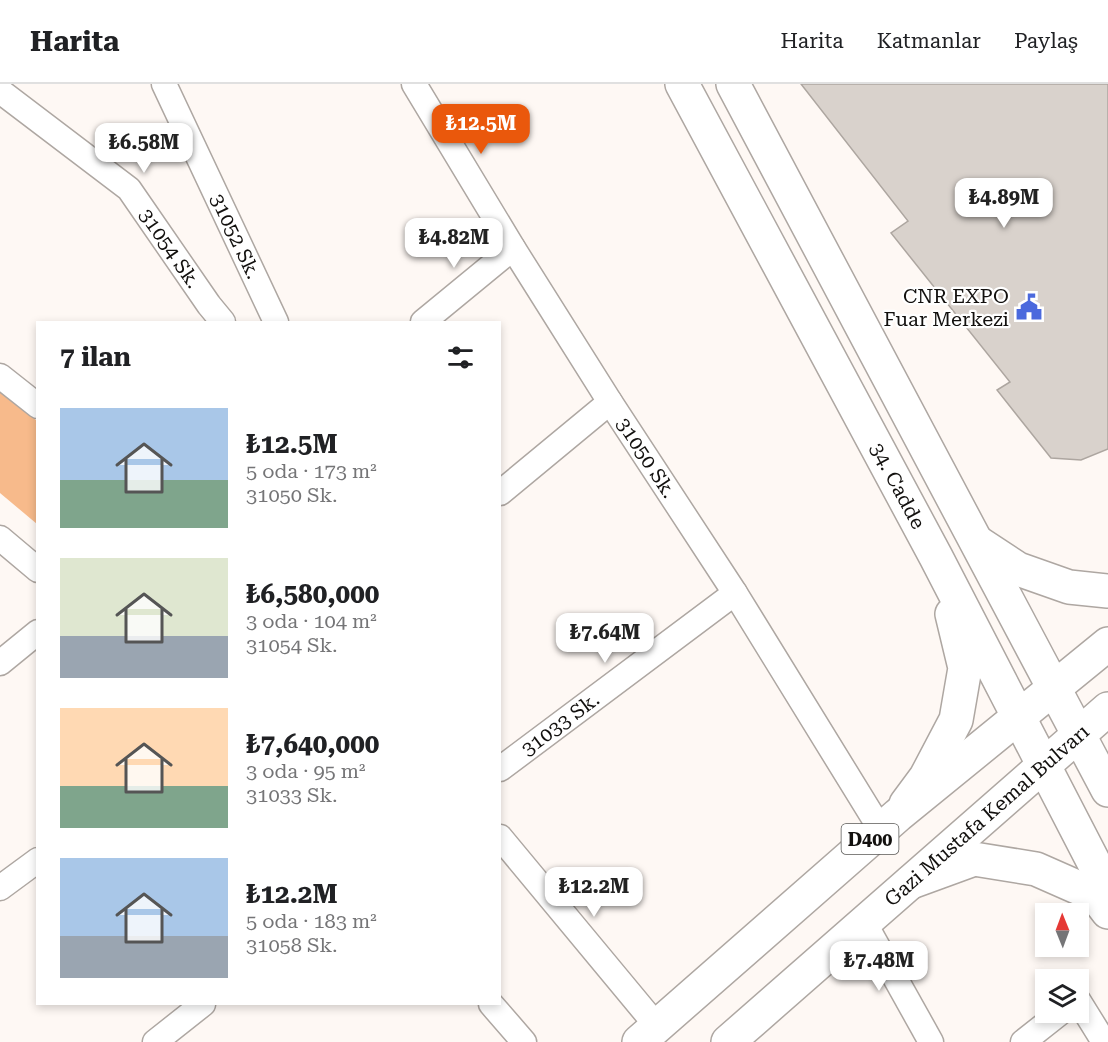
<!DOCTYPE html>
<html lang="tr">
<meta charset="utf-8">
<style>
:root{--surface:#fff;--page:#f2f2f2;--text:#202124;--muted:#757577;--line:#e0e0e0;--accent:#ea580c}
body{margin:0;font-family:"Roboto Serif",serif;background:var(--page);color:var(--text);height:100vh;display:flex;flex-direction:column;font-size:22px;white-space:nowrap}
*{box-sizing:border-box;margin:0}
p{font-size:20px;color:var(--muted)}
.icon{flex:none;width:33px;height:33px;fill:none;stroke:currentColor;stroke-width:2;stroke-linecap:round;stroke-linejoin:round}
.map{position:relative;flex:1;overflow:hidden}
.sheet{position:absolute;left:36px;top:237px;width:465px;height:684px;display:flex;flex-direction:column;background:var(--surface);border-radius:0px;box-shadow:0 3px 9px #0003}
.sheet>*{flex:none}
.needle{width:39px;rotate:359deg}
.tools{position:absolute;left:1035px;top:819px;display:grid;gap:12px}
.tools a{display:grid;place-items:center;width:54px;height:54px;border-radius:0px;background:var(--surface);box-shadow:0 3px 9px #0003;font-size:30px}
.price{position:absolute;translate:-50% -51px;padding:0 14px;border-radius:12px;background:#fff;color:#222;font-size:20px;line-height:39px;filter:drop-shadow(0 2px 3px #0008)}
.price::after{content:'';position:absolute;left:50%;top:36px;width:18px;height:14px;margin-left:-9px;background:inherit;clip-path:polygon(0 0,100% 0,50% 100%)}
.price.on{background:var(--accent);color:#fff}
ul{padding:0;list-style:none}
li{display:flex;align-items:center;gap:18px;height:150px;padding:0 24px}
li span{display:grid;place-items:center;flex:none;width:168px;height:120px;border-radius:0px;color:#555}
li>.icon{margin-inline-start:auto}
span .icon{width:72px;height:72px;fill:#fffc;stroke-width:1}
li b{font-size:26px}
h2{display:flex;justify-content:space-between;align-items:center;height:72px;padding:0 24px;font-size:26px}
header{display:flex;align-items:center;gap:36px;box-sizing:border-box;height:84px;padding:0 30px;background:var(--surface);border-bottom:2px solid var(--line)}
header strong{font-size:28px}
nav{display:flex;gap:33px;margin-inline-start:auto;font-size:21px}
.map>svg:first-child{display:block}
</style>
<header>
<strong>Harita</strong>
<nav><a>Harita</a><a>Katmanlar</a><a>Paylaş</a></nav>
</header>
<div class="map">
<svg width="1108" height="958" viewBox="0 0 1108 958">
<rect width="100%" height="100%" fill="#fef8f4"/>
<path fill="#f7ba8b" d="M0,306L37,337V440L0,409Z"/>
<path fill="#d9d2cc" stroke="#ada6a0" stroke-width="1.5" d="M801,0H1108V365L1081,376L1051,374L997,306L1010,298L891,149L908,137Z"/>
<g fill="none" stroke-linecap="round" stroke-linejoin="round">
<g stroke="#aea7a2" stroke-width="27">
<g id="street">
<path id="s1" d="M164,0L276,238"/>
<path id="s2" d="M414,0L513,164L610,318L735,509L881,746"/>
<path id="s3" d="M0,7L129,105L209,221L223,238"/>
<path d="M423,238L513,164"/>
<path d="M0,292L38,322"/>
<path d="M500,409L610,318"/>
<path d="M0,454L38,486"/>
<path d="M0,579L38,548"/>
<path id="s4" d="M500,685L735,509"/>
<path d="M500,753L656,941"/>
<path d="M0,804L38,776"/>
<path d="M864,838L931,958"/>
<path d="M1078,916L1104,958"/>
<path d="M491,920L524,958"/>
<path d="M155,958L203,920"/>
<path d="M1023,958L1061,928"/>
</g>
</g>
<g stroke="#aea7a2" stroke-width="36">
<g id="primary">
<path id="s5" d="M682,0L936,473L1108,806"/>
<path d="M733,0L1108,706"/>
<path d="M980,460L1018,485L1069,503L1108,507"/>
<path d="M906,720L926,693L956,636L965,584L952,530"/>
<path d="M911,798L974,775L1036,785L1095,811L1108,828"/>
</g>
</g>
<g stroke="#aea7a2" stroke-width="36">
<g id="highway">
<path d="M639,958L898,731L1108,560"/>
<path id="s6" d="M728,958L1108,625"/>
</g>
</g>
<use href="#street" stroke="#fff" stroke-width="24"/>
<use href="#primary" stroke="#fff" stroke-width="33"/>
<use href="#highway" stroke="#fff" stroke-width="33"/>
</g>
<defs>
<g id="civic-bare" transform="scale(2.07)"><path d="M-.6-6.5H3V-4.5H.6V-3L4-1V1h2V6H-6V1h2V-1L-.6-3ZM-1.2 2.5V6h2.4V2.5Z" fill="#4b69dd" stroke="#fff" stroke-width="2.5" paint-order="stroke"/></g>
</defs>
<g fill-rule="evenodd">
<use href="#civic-bare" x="1029" y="223"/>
</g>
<g text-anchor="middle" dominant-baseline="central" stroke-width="4.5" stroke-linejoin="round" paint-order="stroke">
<rect fill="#fff" stroke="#595856" stroke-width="1.5" x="841.5" y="740" width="57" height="30" rx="4.5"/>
<g font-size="18" font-weight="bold" fill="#12100e">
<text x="870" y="755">D400</text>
</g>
<g font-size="20" fill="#12100e" stroke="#fff">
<text stroke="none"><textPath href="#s1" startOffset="168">31052 Sk.</textPath></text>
<text stroke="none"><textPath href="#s3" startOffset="234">31054 Sk.</textPath></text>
<text stroke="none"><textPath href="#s2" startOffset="440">31050 Sk.</textPath></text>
<text stroke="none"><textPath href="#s5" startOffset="456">34. Cadde</textPath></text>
<text stroke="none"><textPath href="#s4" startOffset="75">31033 Sk.</textPath></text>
<text stroke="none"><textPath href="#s6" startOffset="344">Gazi Mustafa Kemal Bulvarı</textPath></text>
</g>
<g font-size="20" fill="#12100e" stroke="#fff" text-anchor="end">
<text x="1009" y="212">CNR EXPO<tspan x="1009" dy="23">Fuar Merkezi</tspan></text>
</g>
</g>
</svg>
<div class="tools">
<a><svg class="needle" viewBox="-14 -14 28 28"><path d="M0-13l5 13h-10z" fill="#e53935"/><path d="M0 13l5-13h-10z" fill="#757577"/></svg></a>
<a><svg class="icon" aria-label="layers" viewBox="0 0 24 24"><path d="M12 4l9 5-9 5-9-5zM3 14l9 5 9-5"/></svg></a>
</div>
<b class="price on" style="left:481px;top:71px">₺12.5M</b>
<b class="price" style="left:144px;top:90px">₺6.58M</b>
<b class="price" style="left:1004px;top:145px">₺4.89M</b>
<b class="price" style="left:454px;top:185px">₺4.82M</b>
<b class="price" style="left:605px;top:580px">₺7.64M</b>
<b class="price" style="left:594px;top:834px">₺12.2M</b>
<b class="price" style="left:879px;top:908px">₺7.48M</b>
<section class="sheet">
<h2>7 ilan<svg class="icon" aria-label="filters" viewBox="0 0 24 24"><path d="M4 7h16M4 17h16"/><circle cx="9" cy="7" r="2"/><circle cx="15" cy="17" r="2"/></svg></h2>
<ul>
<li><span style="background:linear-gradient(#a9c7e8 60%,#7fa58c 0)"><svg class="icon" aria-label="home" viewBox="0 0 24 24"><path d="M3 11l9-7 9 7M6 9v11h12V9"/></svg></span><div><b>₺12.5M</b><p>5 oda · 173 m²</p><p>31050 Sk.</p></div></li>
<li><span style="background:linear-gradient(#dfe7d0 65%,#9aa5b1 0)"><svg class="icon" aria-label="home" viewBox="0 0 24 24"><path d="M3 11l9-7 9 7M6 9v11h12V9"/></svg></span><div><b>₺6,580,000</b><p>3 oda · 104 m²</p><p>31054 Sk.</p></div></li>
<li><span style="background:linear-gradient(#ffd9b3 65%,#7fa58c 0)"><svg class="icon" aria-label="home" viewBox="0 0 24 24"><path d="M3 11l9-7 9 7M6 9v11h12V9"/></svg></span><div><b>₺7,640,000</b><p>3 oda · 95 m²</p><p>31033 Sk.</p></div></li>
<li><span style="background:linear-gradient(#a9c7e8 65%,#9aa5b1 0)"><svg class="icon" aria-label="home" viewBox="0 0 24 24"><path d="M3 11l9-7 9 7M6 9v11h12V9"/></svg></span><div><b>₺12.2M</b><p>5 oda · 183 m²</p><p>31058 Sk.</p></div></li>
</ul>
</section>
</div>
